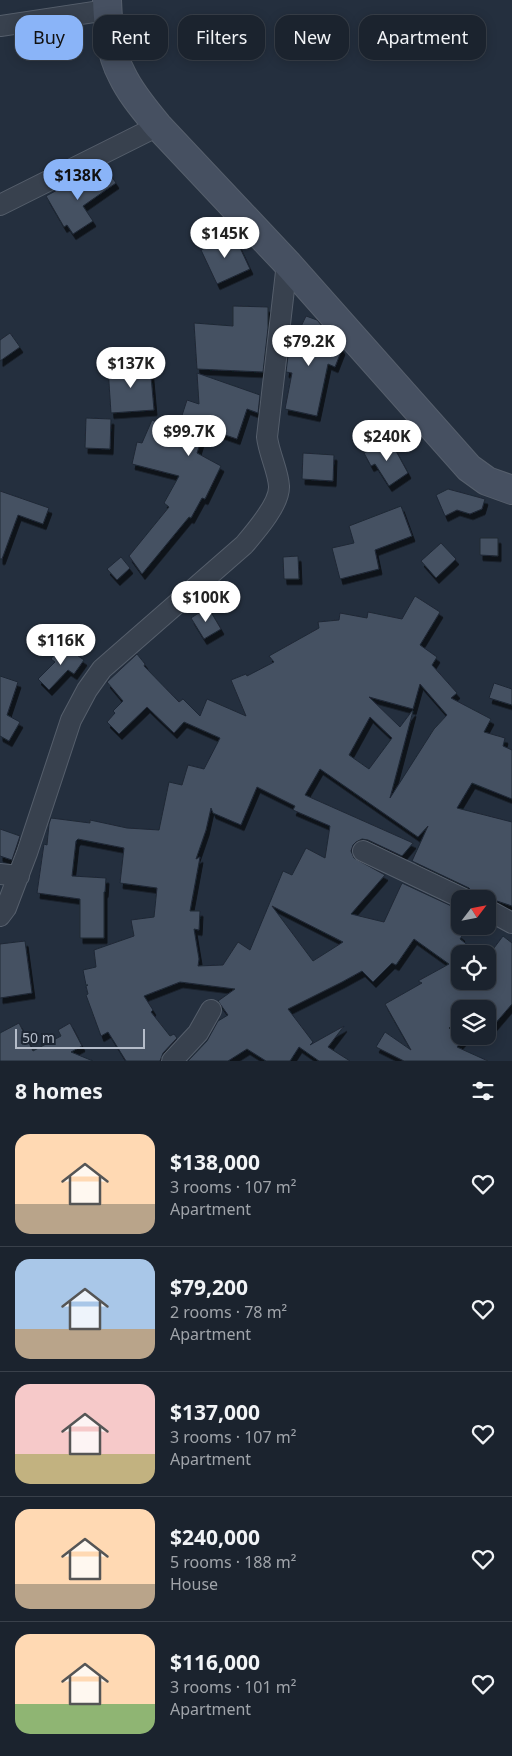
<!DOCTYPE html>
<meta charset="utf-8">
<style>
:root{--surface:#1b232e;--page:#282f3a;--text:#f1f3f6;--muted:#a0a4aa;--line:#39404a;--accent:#8ab4f8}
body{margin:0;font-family:"Noto Sans",sans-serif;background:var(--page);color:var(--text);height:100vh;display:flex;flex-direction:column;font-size:19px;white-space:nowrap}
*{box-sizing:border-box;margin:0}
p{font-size:16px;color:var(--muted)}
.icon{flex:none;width:28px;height:28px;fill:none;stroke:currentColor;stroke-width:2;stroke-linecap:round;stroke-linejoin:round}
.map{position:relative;height:1061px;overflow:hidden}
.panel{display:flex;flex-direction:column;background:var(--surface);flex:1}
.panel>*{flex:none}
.hud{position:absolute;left:15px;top:15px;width:482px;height:45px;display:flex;gap:10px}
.needle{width:32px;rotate:58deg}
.controls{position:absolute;left:451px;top:890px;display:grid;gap:10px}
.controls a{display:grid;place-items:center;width:45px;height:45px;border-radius:10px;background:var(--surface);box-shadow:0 2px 12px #0003,0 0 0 1px var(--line);font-size:25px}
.scale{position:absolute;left:15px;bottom:12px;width:130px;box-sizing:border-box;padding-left:5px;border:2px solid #b4bcc9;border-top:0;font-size:14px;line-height:18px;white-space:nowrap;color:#b4bcc9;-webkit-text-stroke:4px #1d2633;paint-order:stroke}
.price{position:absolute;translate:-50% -42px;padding:0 11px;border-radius:18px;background:#fff;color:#222;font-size:16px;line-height:32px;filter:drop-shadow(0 1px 2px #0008)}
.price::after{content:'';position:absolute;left:50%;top:30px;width:15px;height:11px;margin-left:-8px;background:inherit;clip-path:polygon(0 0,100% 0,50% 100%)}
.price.selected{background:var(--accent);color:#111}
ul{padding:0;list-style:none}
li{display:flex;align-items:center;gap:15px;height:125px;padding:0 15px}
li+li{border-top:1px solid var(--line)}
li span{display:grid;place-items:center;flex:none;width:140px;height:100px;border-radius:15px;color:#555}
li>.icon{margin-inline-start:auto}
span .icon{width:60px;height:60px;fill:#fffc;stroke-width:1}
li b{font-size:21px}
h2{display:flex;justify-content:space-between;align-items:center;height:60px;padding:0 15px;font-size:21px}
.chip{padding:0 18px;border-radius:15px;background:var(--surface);box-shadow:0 2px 12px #0003,0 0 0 1px var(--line);font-size:18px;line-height:45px}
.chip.selected{background:var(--accent);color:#111}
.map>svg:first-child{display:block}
</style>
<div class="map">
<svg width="512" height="1061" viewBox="0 0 512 1061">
<defs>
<filter id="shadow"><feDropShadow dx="3" dy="5.5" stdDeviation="0" flood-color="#0009"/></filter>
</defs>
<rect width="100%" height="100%" fill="#242f3e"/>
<path fill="#455162" stroke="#1f2835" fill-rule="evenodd" filter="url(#shadow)" d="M108,171L116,183L83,206L93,221L73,234L67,225L64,227L46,196L82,177L86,184Z
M234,235L250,269L217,284L201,250Z
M233,306L268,307V328L263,372L197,369L194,323L233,326Z
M306,316L317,320L323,327L319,336L337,343L342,349L335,367L328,364L317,416L285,409L292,373L286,372L291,332L298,333Z
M10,333L20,347L0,361V340Z
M150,365L154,410L111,413L108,368Z
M197,373L260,395L258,413L247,409L237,439L205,428L197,453L221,466L205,499L202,498L191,518L189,517L142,574L129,556L169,507L164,503L179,476L132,464L137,442L142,443L152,420L177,431L187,400L199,404Z
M86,418L111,419L110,449L85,448Z
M390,440L408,473L389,486L375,464L371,466L364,453Z
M303,453L334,455L333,481L302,479Z
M448,489L485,499L482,509L470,514L457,510L445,516L436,495Z
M0,491L49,508L43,524L18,515L2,559H0Z
M401,506L412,536L375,550L379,569L340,579L332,548L354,543L349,526Z
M480,538H498V556L480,555Z
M441,543L456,559L436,578L421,561Z
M298,556L299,579H284L283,557Z
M121,557L130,568L117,580L107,569Z
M415,596L440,612L420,645L437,657L432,665L457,693L451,698L491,719L484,732L505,738L503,746L512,750V799L472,783L457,808L512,822V906L488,898L476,899L474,893L469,888L412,861L428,826L418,837L320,769L305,795L413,843L402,856L368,840L362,839L356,842L353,845L351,851L354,858L385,875L351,914L384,922L402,883L460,910V928L457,932L462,936L460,939L479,954H460V981H488V956L503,936L512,943V1004L488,1032V1009H460V1019L449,1028L463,1040L457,1047L488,1061H404L376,1047L385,1032L411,1050L385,1004L422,983L418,981L449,964L414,939L396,965L392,963L373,982L362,971L342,982L288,1009L313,1042L310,1045L344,1026L328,1047L350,1061H319L299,1047L290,1061H266L247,1049L228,1061H188L207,1041L218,1021L228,1015L218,1001L235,989L180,982L144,996L153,1010L151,1012L170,1036L174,1034L177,1038L163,1053L160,1061H126L108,1032L101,1036L86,995L88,994L86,986L88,985H86L83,970L96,967L94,950L134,936L131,920L154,917L157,888L120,883L124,848L78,839L76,841L72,876L106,878L105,892H104V938H80V899L37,893L44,844L47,845L49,824L51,818L90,823V820L127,828L159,830L169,782L182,785L188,765L204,769L220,738L184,722L174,733L147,707L119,734L107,722L115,713L113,711L123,701L107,682L137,654L145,664L144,666L179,702L183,699L200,716L207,699L246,716L231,680L246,674L247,676L274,662L269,656L319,628L318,622L339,620L340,613L367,618L368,612L402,619ZM420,684L447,715L434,729L390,798L413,711H412L400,727L369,697L413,709ZM370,717L392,738L369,769L349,755ZM257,787L295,806L293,810L330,826L325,858L306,848L292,875L283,871L250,950L238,942L223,965L198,966L199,959L194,929L199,930L200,911H190L200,857L196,859L206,830L211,808L213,813L241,825ZM272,906L343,942L313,961Z
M208,607L221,629L204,639L191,618Z
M61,644L84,660L74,674L68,670L49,690L38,679L55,662L51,659Z
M0,676L18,682L7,715L20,722L9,741L0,736Z
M494,683L512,689V705L489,698Z
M0,829L20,836L12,860L0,856Z
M25,941L32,993L0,998V944Z
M19,1023L33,1051L61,1036L58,1030L70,1023L82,1046L71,1052L93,1061H0V1033Z"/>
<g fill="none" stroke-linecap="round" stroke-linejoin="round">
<g stroke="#565f6c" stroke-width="22">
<path id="street" d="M0,26L107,10
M0,205L158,126
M363,851L464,899
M0,874L19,876
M488,910L512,923
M0,916L6,908L27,853L71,720L87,690L102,669L244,545C255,532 280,504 279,486C278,470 269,454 267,437L287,263
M172,1061L198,1033L211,1010"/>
</g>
<g stroke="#565f6c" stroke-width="30">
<path id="secondary" d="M107,0C108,25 110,53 122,75C131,94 145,110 158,126L287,263L469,468L487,481L512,490"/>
</g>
<use href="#street" stroke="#38414e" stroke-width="20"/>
<use href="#secondary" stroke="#465061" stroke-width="28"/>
</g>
</svg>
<div class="controls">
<a><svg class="needle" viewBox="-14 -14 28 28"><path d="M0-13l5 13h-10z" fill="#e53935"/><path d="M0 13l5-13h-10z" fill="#a0a4aa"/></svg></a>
<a><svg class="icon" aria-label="locate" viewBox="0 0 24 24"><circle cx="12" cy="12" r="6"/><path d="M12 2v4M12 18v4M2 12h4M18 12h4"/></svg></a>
<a><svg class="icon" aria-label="layers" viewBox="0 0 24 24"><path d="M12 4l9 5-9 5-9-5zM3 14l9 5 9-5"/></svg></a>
</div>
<div class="scale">50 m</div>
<b class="price selected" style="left:78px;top:201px">$138K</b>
<b class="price" style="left:225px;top:259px">$145K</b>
<b class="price" style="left:309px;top:367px">$79.2K</b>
<b class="price" style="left:131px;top:389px">$137K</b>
<b class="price" style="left:189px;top:457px">$99.7K</b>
<b class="price" style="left:387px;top:462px">$240K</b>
<b class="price" style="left:206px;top:623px">$100K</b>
<b class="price" style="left:61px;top:666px">$116K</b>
<div class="hud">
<a class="chip selected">Buy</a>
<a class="chip">Rent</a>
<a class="chip">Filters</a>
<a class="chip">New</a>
<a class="chip">Apartment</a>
</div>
</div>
<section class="panel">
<h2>8 homes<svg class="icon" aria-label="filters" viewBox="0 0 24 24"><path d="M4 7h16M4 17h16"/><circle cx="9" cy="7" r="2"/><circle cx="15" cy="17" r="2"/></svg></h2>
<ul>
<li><span style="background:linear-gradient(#ffd9b3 70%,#b9a48a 0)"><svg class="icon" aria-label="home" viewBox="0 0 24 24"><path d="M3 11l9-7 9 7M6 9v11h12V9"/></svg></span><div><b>$138,000</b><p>3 rooms · 107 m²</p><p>Apartment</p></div><svg class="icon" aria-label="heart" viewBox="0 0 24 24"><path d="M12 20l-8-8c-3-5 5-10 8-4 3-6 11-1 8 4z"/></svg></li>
<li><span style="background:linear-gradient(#a9c7e8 70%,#b9a48a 0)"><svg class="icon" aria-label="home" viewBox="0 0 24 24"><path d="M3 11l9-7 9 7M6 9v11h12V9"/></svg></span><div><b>$79,200</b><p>2 rooms · 78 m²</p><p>Apartment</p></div><svg class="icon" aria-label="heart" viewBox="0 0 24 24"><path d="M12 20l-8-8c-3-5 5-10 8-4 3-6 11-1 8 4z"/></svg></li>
<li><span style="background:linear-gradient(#f6c9c9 70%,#c2b280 0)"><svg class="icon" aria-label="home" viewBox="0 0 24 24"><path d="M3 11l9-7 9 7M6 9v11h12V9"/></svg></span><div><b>$137,000</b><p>3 rooms · 107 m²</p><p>Apartment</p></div><svg class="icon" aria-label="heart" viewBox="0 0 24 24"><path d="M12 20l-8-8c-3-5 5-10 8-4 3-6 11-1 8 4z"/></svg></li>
<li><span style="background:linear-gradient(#ffd9b3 75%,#b9a48a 0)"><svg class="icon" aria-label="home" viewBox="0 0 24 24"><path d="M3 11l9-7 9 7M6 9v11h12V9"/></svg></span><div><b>$240,000</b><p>5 rooms · 188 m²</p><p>House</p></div><svg class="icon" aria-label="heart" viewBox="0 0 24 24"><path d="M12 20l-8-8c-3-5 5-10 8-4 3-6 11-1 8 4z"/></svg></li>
<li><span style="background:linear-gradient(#ffd9b3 70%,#8fb573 0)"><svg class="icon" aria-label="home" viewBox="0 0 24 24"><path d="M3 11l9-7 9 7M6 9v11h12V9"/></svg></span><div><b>$116,000</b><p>3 rooms · 101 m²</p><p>Apartment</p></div><svg class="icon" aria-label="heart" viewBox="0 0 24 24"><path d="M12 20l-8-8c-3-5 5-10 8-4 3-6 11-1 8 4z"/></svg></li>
</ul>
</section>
